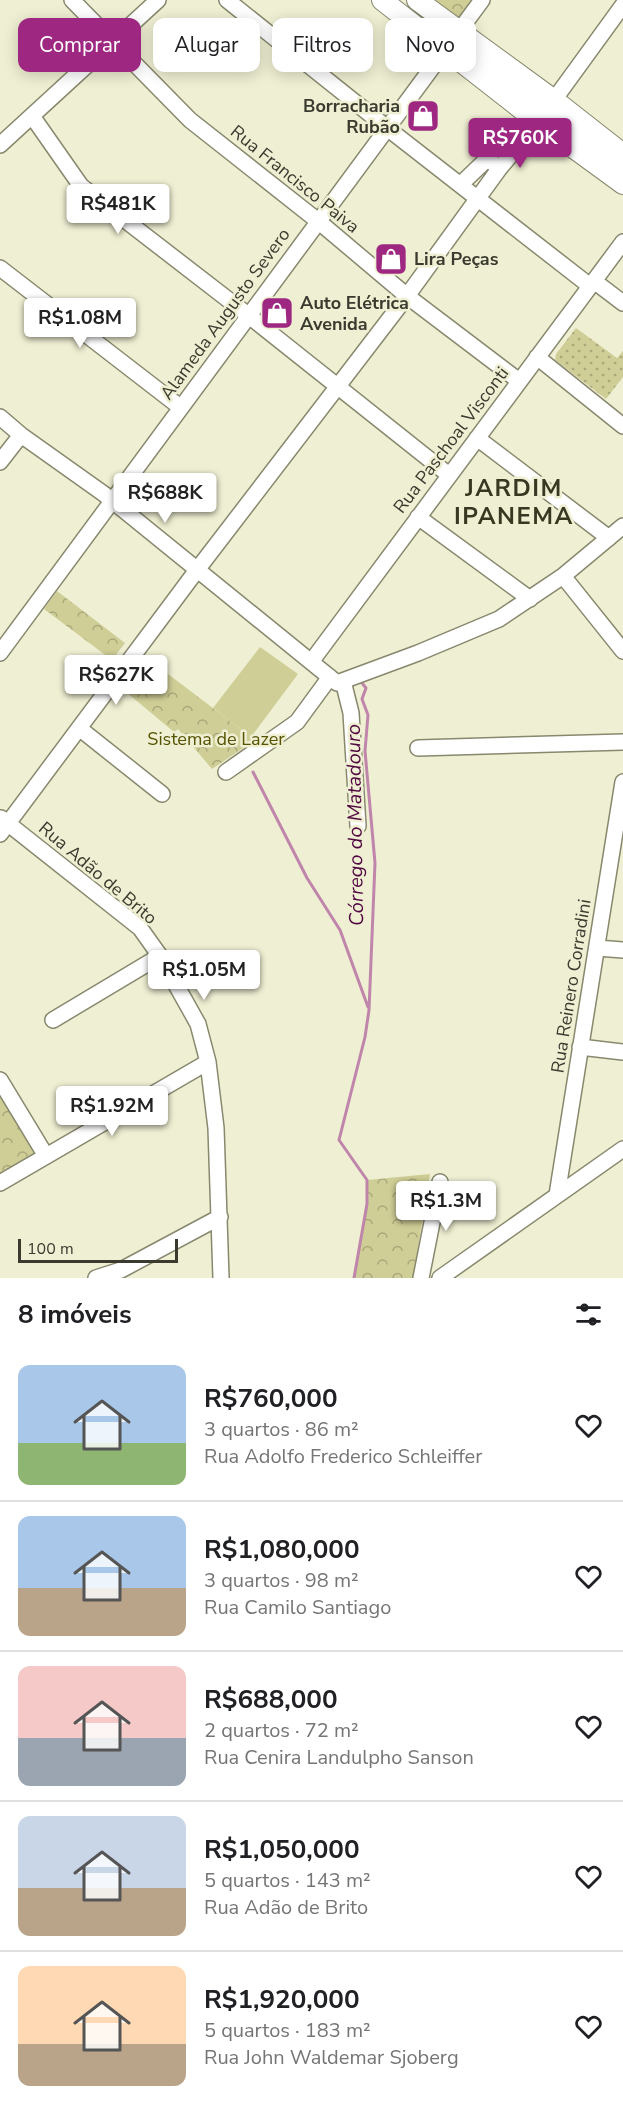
<!DOCTYPE html>
<html lang="pt">
<meta charset="utf-8">
<style>
:root{--surface:#fff;--page:#f2f2f2;--text:#202124;--muted:#757577;--line:#e0e0e0;--accent:#9d2781}
body{margin:0;font-family:"Nunito Sans",sans-serif;background:var(--page);color:var(--text);height:100vh;display:flex;flex-direction:column;font-size:22px;white-space:nowrap}
*{box-sizing:border-box;margin:0}
p{font-size:20px;color:var(--muted)}
.icon{flex:none;width:33px;height:33px;fill:none;stroke:currentColor;stroke-width:2;stroke-linecap:round;stroke-linejoin:round}
.map{position:relative;height:1278px;overflow:hidden}
.side{display:flex;flex-direction:column;background:var(--surface);flex:1}
.side>*{flex:none}
.banner{position:absolute;left:18px;top:18px;width:588px;height:54px;display:flex;gap:12px}
.scale{position:absolute;left:18px;bottom:15px;width:160px;box-sizing:border-box;padding-left:6px;border:3px solid #3a3a2f;border-top:0;font-size:16px;line-height:21px;white-space:nowrap;color:#3a3a2f;-webkit-text-stroke:4px #efefd3;paint-order:stroke}
.price{position:absolute;translate:-50% -51px;padding:0 14px;border-radius:6px;background:#fff;color:#222;font-size:20px;line-height:39px;filter:drop-shadow(0 2px 3px #0008)}
.price::after{content:'';position:absolute;left:50%;top:36px;width:18px;height:14px;margin-left:-9px;background:inherit;clip-path:polygon(0 0,100% 0,50% 100%)}
.price.current{background:var(--accent);color:#fff}
ul{padding:0;list-style:none}
li{display:flex;align-items:center;gap:18px;height:150px;padding:0 18px}
li+li{border-top:2px solid var(--line)}
li span{display:grid;place-items:center;flex:none;width:168px;height:120px;border-radius:12px;color:#555}
li>.icon{margin-inline-start:auto}
span .icon{width:72px;height:72px;fill:#fffc;stroke-width:1}
li b{font-size:26px}
h2{display:flex;justify-content:space-between;align-items:center;height:72px;padding:0 18px;font-size:26px}
.tag{padding:0 21px;border-radius:12px;background:var(--surface);box-shadow:0 3px 15px #0003;font-size:21px;line-height:54px}
.tag.current{background:var(--accent);color:#fff}
.map>svg:first-child{display:block}
</style>
<div class="map">
<svg width="623" height="1278" viewBox="0 0 623 1278">
<defs>
<pattern id="grass-dots" width="8" height="8" patternUnits="userSpaceOnUse" patternTransform="scale(1.5)"><rect width="8" height="8" fill="#cfce96"/><path d="M2 2h.1M6 6h.1" fill="none" stroke="#a9a87b" stroke-width="1.8" stroke-linecap="round"/></pattern>
<pattern id="park-crowns" width="20" height="18" patternUnits="userSpaceOnUse" patternTransform="scale(1.5)"><rect width="20" height="18" fill="#cfce96"/><path d="M2 6a3 3 0 1 1 6 0M12 15a3 3 0 1 1 6 0" fill="none" stroke="#a9a87b"/></pattern>
</defs>
<rect width="100%" height="100%" fill="#efefd3"/>
<path fill="url(#grass-dots)" d="M576,328L617,358L623,351V377L606,399L555,360L556,354Z"/>
<path fill="url(#park-crowns)" d="M426,0H474L460,18L453,17Z
M57,591L125,643L112,660L44,609Z
M143,655L255,740L212,769L178,729L174,732L119,686Z
M0,1088L38,1153L0,1174Z
M430,1174L413,1278H354L367,1204V1180Z"/>
<path fill="#cfce96" d="M260,647L298,674L251,737L213,708Z"/>
<g fill="none" stroke-linecap="round" stroke-linejoin="round">
<path stroke="#bf85aa" stroke-width="3" d="M253,772L307,878L340,930L368,1007
M354,1278L367,1204V1180L339,1140L365,1037L369,1010L375,863L365,751L368,715L362,699L366,688L362,683"/>
<g stroke="#88886e" stroke-width="18">
<path id="minor" d="M72,0L190,120L318,221L407,296L519,381
M227,0L396,135L590,286
M466,47L623,168
M32,116L81,186L239,308L449,475
M0,145L158,0
M461,184L485,161H491L499,169
M0,268L180,407
M594,281L623,303
M537,357L623,426
M0,417L21,435L104,494L337,683L418,653L499,619L563,576L623,526
M477,438L609,538
M0,462L21,435
M418,517L530,599
M563,576L623,651
M0,653L482,0
M311,662L623,242
M343,681L351,713L358,826
M79,728L162,794
M418,748L623,742
M226,772L297,722L330,677
M1,818L140,928L160,956L198,1024L208,1062L216,1128L221,1278
M0,834L197,570L407,296L499,169L538,122L623,5
M597,948L623,950
M53,1020L160,956
M580,1047L623,1052
M0,1080L46,1156
M0,1183L208,1062
M557,1195L623,782
M96,1278L121,1270L220,1217
M421,1278L440,1182
M440,1278L623,1149"/>
</g>
<g stroke="#88886e" stroke-width="22">
<path id="major" d="M382,0L538,122L623,184
M417,0L554,100L623,154"/>
</g>
<use href="#minor" stroke="#fff" stroke-width="15"/>
<use href="#major" stroke="#fff" stroke-width="20"/>
</g>
<defs>
<g id="shop-square" transform="scale(1.725)"><rect x="-9" y="-9" width="18" height="18" rx="4" fill="#9d2781" stroke="#efefd3"/><path d="M-5-2.5h2.3a2.7 3.5 0 0 1 5.4 0H5L5.5 6h-11ZM-1.5-2.5h3a1.5 2.3 0 0 0-3 0Z" fill="#fff"/></g>
</defs>
<g fill-rule="evenodd">
<use href="#shop-square" x="423" y="116"/>
<use href="#shop-square" x="391" y="259"/>
<use href="#shop-square" x="277" y="313"/>
</g>
<g text-anchor="middle" dominant-baseline="central" stroke-width="5" stroke-linejoin="round" paint-order="stroke">
<g font-size="18" font-weight="bold" fill="#3a3a2f" stroke="#efefd3" text-anchor="start">
<text x="400" y="106" text-anchor="end">Borracharia<tspan x="400" dy="21">Rubão</tspan></text>
<text x="414" y="259">Lira Peças</text>
<text x="300" y="303">Auto Elétrica<tspan x="300" dy="21">Avenida</tspan></text>
</g>
<g font-size="18" fill="#3a3a2f" stroke="#efefd3">
<text transform="translate(295 179) rotate(39)">Rua Francisco Paiva</text>
<text transform="translate(225 314) rotate(-54)">Alameda Augusto Severo</text>
<text transform="translate(451 440) rotate(-53)">Rua Paschoal Visconti</text>
<text transform="translate(98 873) rotate(40)">Rua Adão de Brito</text>
<text transform="translate(571 986) rotate(-81)">Rua Reinero Corradini</text>
</g>
<g font-size="18" fill="#565303" stroke="#efefd3">
<text x="216" y="739">Sistema de Lazer</text>
</g>
<g font-size="20" font-style="italic" fill="#510841" stroke="#efefd3">
<text transform="translate(355 825) rotate(-91)">Córrego do Matadouro</text>
</g>
<g font-size="24" font-weight="bold" letter-spacing="1.5" fill="#383721" stroke="#efefd3">
<text x="514" y="488">JARDIM<tspan x="514" dy="28">IPANEMA</tspan></text>
</g>
</g>
</svg>
<div class="scale">100 m</div>
<b class="price current" style="left:520px;top:169px">R$760K</b>
<b class="price" style="left:118px;top:235px">R$481K</b>
<b class="price" style="left:80px;top:349px">R$1.08M</b>
<b class="price" style="left:165px;top:524px">R$688K</b>
<b class="price" style="left:116px;top:706px">R$627K</b>
<b class="price" style="left:204px;top:1001px">R$1.05M</b>
<b class="price" style="left:112px;top:1137px">R$1.92M</b>
<b class="price" style="left:446px;top:1232px">R$1.3M</b>
<div class="banner">
<a class="tag current">Comprar</a>
<a class="tag">Alugar</a>
<a class="tag">Filtros</a>
<a class="tag">Novo</a>
</div>
</div>
<section class="side">
<h2>8 imóveis<svg class="icon" aria-label="filters" viewBox="0 0 24 24"><path d="M4 7h16M4 17h16"/><circle cx="9" cy="7" r="2"/><circle cx="15" cy="17" r="2"/></svg></h2>
<ul>
<li><span style="background:linear-gradient(#a9c7e8 65%,#8fb573 0)"><svg class="icon" aria-label="home" viewBox="0 0 24 24"><path d="M3 11l9-7 9 7M6 9v11h12V9"/></svg></span><div><b>R$760,000</b><p>3 quartos · 86 m²</p><p>Rua Adolfo Frederico Schleiffer</p></div><svg class="icon" aria-label="heart" viewBox="0 0 24 24"><path d="M12 20l-8-8c-3-5 5-10 8-4 3-6 11-1 8 4z"/></svg></li>
<li><span style="background:linear-gradient(#a9c7e8 60%,#b9a48a 0)"><svg class="icon" aria-label="home" viewBox="0 0 24 24"><path d="M3 11l9-7 9 7M6 9v11h12V9"/></svg></span><div><b>R$1,080,000</b><p>3 quartos · 98 m²</p><p>Rua Camilo Santiago</p></div><svg class="icon" aria-label="heart" viewBox="0 0 24 24"><path d="M12 20l-8-8c-3-5 5-10 8-4 3-6 11-1 8 4z"/></svg></li>
<li><span style="background:linear-gradient(#f6c9c9 60%,#9aa5b1 0)"><svg class="icon" aria-label="home" viewBox="0 0 24 24"><path d="M3 11l9-7 9 7M6 9v11h12V9"/></svg></span><div><b>R$688,000</b><p>2 quartos · 72 m²</p><p>Rua Cenira Landulpho Sanson</p></div><svg class="icon" aria-label="heart" viewBox="0 0 24 24"><path d="M12 20l-8-8c-3-5 5-10 8-4 3-6 11-1 8 4z"/></svg></li>
<li><span style="background:linear-gradient(#c9d6e8 60%,#b9a48a 0)"><svg class="icon" aria-label="home" viewBox="0 0 24 24"><path d="M3 11l9-7 9 7M6 9v11h12V9"/></svg></span><div><b>R$1,050,000</b><p>5 quartos · 143 m²</p><p>Rua Adão de Brito</p></div><svg class="icon" aria-label="heart" viewBox="0 0 24 24"><path d="M12 20l-8-8c-3-5 5-10 8-4 3-6 11-1 8 4z"/></svg></li>
<li><span style="background:linear-gradient(#ffd9b3 65%,#b9a48a 0)"><svg class="icon" aria-label="home" viewBox="0 0 24 24"><path d="M3 11l9-7 9 7M6 9v11h12V9"/></svg></span><div><b>R$1,920,000</b><p>5 quartos · 183 m²</p><p>Rua John Waldemar Sjoberg</p></div><svg class="icon" aria-label="heart" viewBox="0 0 24 24"><path d="M12 20l-8-8c-3-5 5-10 8-4 3-6 11-1 8 4z"/></svg></li>
</ul>
</section>
